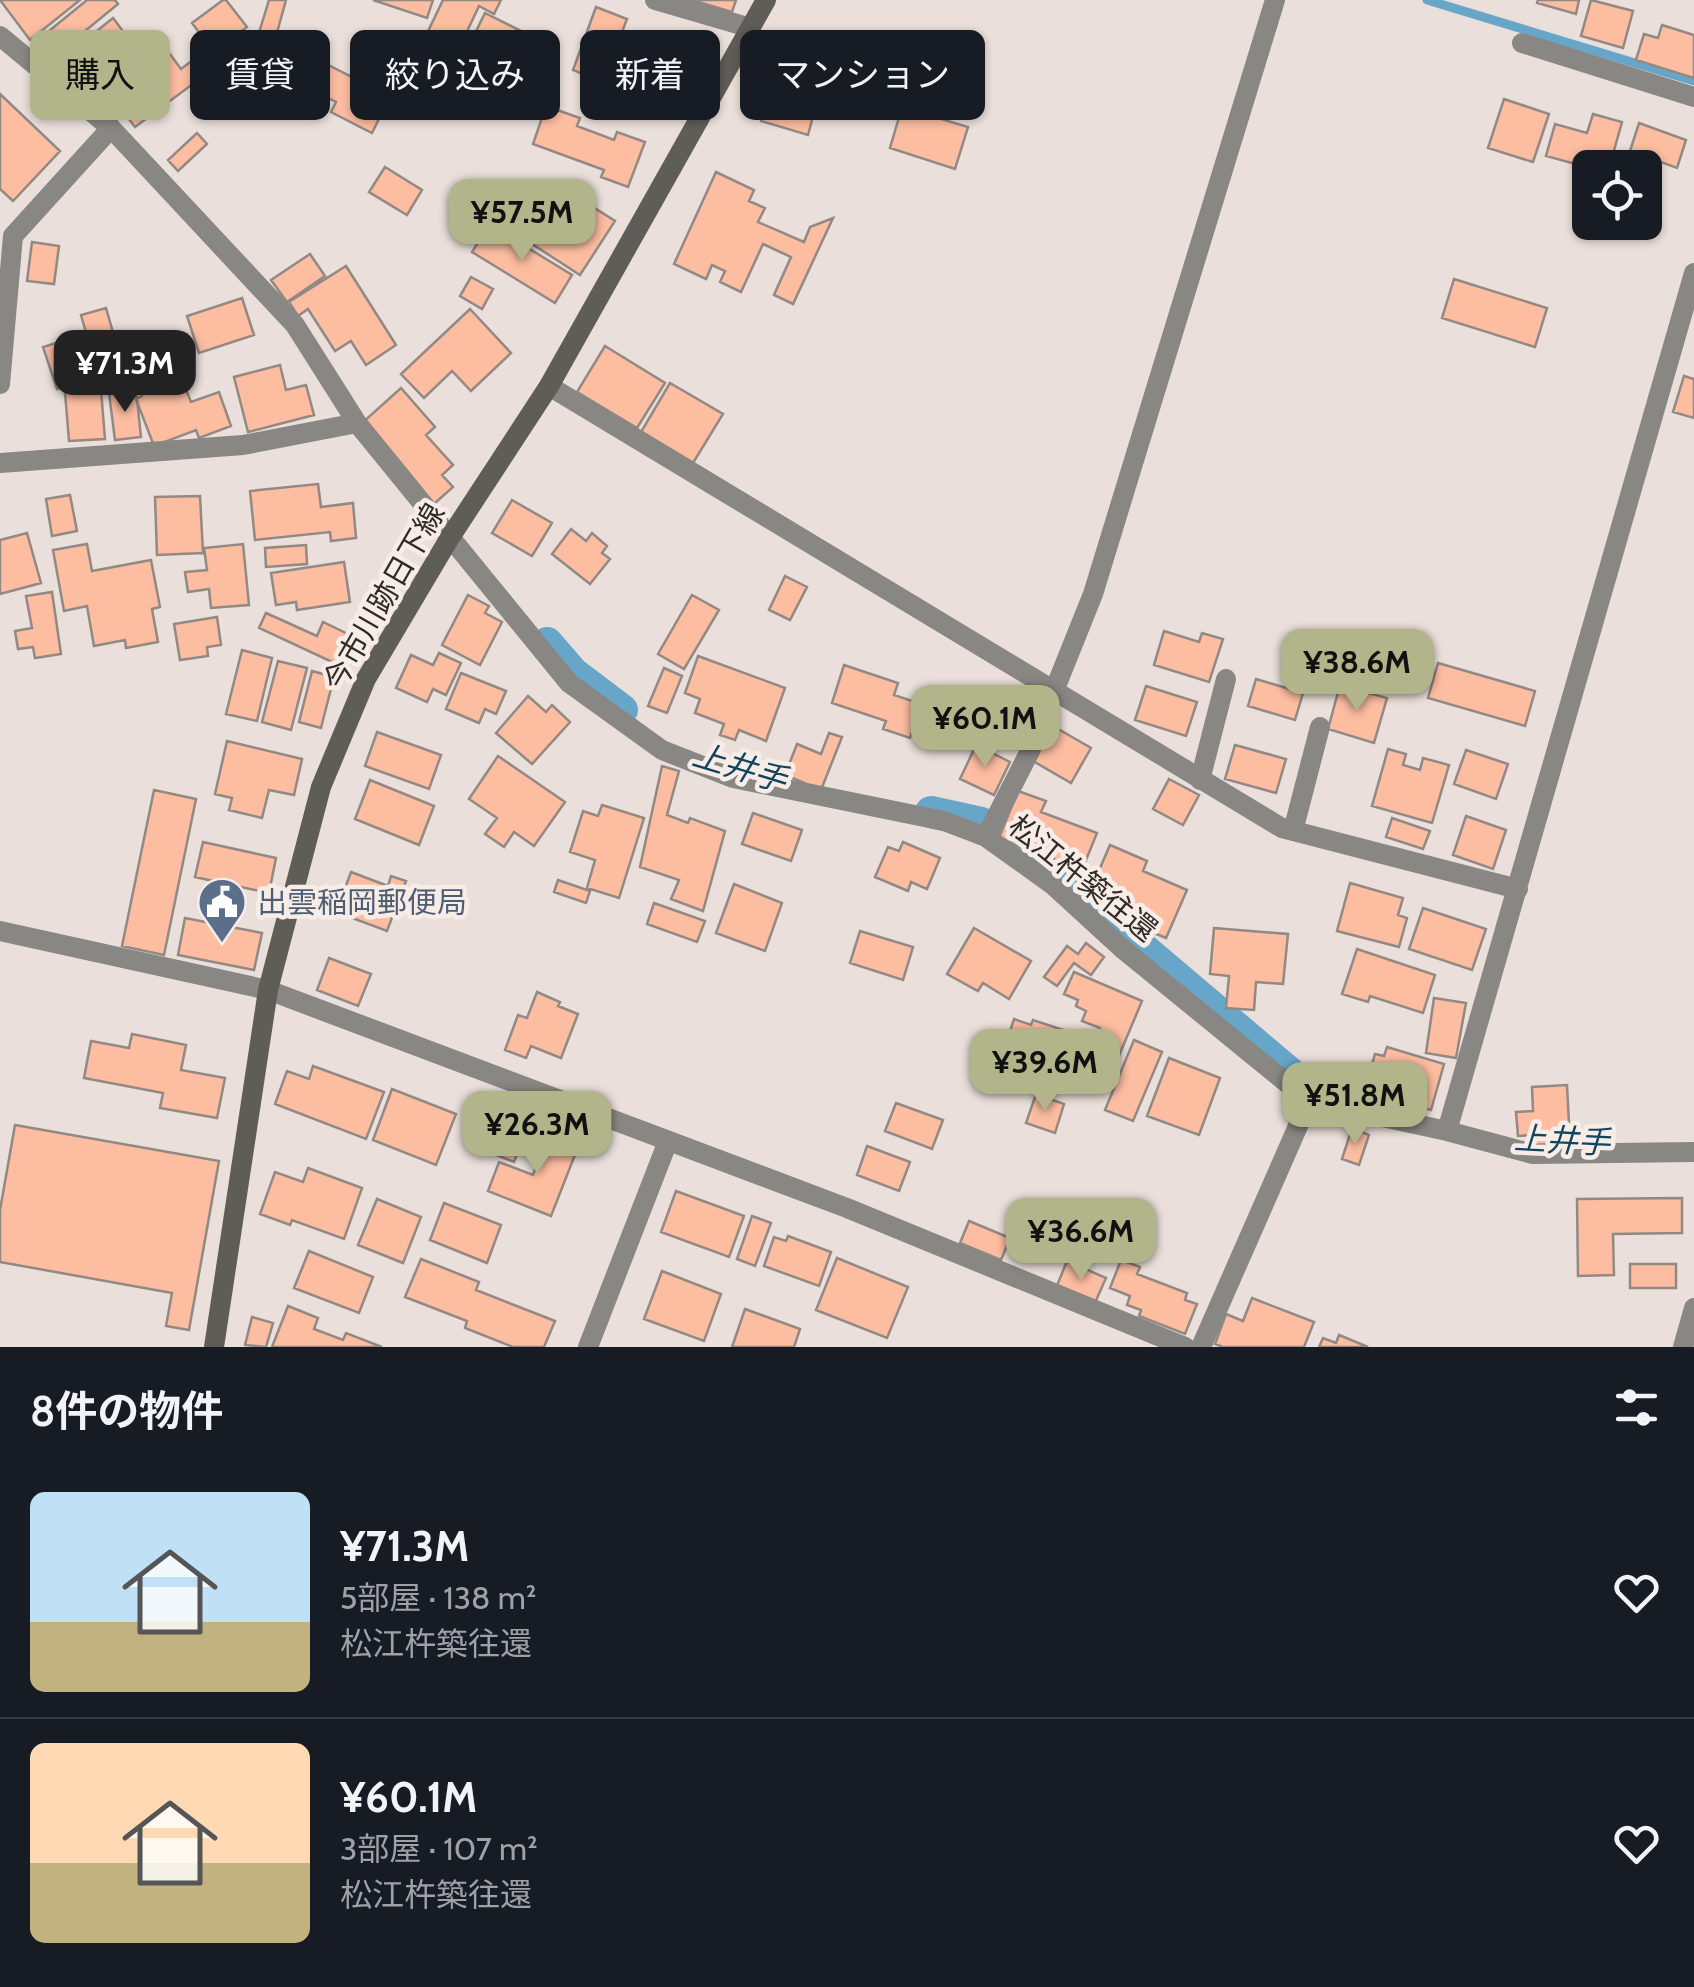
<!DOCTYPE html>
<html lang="ja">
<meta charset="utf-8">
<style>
:root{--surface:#171b24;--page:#242831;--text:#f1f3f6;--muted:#9ea1a6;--line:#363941;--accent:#b2b48a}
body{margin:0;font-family:Cabin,"Noto Sans JP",sans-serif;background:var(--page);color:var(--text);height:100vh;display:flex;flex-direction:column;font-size:38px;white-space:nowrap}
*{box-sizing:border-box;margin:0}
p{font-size:32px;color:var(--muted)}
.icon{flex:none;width:55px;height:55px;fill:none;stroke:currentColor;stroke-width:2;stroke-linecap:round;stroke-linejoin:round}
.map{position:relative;height:1347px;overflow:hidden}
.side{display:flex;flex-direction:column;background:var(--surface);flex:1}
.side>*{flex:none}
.guide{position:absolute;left:30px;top:30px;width:1000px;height:90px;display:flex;gap:20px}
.controls{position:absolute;left:1572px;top:150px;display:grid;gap:20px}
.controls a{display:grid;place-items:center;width:90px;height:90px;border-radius:15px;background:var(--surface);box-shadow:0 2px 8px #0004;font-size:50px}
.price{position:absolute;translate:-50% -85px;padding:0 22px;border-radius:20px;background:var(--accent);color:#111;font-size:32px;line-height:65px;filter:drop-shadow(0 2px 5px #0008)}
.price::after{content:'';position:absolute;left:50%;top:60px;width:30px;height:22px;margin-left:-15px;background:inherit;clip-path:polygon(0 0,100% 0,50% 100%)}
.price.current{background:#222;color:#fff}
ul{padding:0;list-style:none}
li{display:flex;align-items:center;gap:30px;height:250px;padding:0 30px}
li+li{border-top:2px solid var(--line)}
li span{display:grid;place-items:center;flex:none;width:280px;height:200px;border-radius:15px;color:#555}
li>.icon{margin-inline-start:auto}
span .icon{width:120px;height:120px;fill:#fffc;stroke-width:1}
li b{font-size:42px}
h2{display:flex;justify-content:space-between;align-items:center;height:120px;padding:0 30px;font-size:42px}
.tag{padding:0 35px;border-radius:15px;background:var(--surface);box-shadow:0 2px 8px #0004;font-size:35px;line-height:90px}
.tag.current{background:var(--accent);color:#111}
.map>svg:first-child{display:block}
</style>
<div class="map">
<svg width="1694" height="1347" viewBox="0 0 1694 1347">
<rect width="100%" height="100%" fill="#eadfda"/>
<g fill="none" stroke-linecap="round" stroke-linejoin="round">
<path stroke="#67a6c9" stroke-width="9" d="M1427,0L1694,81"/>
<path stroke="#67a6c9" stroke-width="32" d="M547,643L573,673L622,710
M931,812L981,823L1055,874L1311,1091L1403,1112"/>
</g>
<path fill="#fcbda1" stroke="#938984" stroke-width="2.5" d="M0,0H80L30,40Z
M87,0H115L118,4L52,58L38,40Z
M223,0H226L247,27L229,40L237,51L135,127L125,114L114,122L72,67L89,54L97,65L110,55L93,34L113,18L145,60L164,46L181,69L210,47L192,23Z
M269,0H286L275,40L258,36Z
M373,0H433L427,18Z
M443,0H501L494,14L479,6L454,59L422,44Z
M692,0H736L732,12Z
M1538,0H1579L1576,14L1537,3Z
M1591,0L1633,11L1623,48L1581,36Z
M596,7L627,19L619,40L679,62L662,107L632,96L630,103L592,89L596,79L573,70Z
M485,13L539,40L525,68L512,61L505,76L464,56Z
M1662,25L1694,35V78L1636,60L1644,34L1658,38Z
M305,53L350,76L357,60L398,80L372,133L331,112L336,102L292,80Z
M274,82L298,94L288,114L264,102Z
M770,92L816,105L808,135L761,121Z
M0,94L60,151L13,201L0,189Z
M1504,99L1549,114L1533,162L1488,148Z
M546,106L580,118L577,126L614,140L617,132L645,142L628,187L601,177L604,170L533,144Z
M902,107L968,127L955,169L890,148Z
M1593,114L1622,122L1609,168H1590L1546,156L1555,124L1587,133Z
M1639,123L1686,140L1677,168L1630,151Z
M197,133L207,144L178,171L168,160Z
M385,167L422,190L407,215L369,192Z
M716,172L754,190L749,201L765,208L758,222L804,242L810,227L833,218L793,304L774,295L791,257L763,244L741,292L720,282L725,271L712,265L706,279L674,264Z
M563,188L615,221L580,275L529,242Z
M489,224L572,275L555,303L472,252Z
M32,242L59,246L54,284L27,281Z
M310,254L325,276L287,302L271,280Z
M346,266L396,345L366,365L351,341L335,351L308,309L298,316L289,302Z
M471,277L493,289L482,309L460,296Z
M1454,279L1547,308L1535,347L1442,318Z
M242,298L254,335L199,353L187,316Z
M106,308L116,343L91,350L81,315Z
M470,309L511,353L471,391L452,371L424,398L401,374Z
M75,337L89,379L57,389L43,347Z
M605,346L665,383L637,428L577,392Z
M125,350L134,374L98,388L88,364Z
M280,365L286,390L306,385L314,415L248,432L234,377Z
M157,366L160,373L177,367L191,402L219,392L231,426L199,438L196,430L154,446L136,399L142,396L134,374Z
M1684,376L1694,379V418L1673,412Z
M670,383L723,414L693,463L641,432Z
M401,388L435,427L426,435L453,465L442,475L453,487L434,504L362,423Z
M101,390L105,439L69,441L65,393Z
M136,390L141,437L115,440L109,393Z
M318,484L321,507L353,503L356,538L331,541L330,532L255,540L250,491Z
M70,495L77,531L52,536L46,499Z
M200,496L203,553L157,555L155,497Z
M512,500L552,523L532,556L492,533Z
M571,529L586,541L592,533L607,546L602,553L610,559L590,584L552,554Z
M27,533L41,583L0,594V540Z
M87,544L92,571L151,560L160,607L152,609L158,642L126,648L125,640L94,646L87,606L64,611L53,550Z
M243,544L249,605L211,608L209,589L188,592L185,572L207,570L204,548Z
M306,545L307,564L266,567L265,548Z
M344,562L350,602L297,610L296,602L276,605L271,573Z
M785,576L807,587L790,620L769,610Z
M52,592L61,654L35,658L33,647L18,649L15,631L32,628L26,596Z
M468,595L489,606L485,613L502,622L480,665L442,645Z
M692,595L719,610L684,669L658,654Z
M266,613L317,636L323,622L356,638L343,667L259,628Z
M217,617L221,645L207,647L208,656L180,660L174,624Z
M1164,631L1199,642L1202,633L1223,639L1209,682L1154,665Z
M1344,637L1421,659L1412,691L1335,669Z
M242,650L272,658L257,721L226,714Z
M439,653L461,663L446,695L433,689L427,702L396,688L411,655L433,665Z
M698,656L785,688L766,741L739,730L735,740L720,735L724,724L695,713L700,699L685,693Z
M278,661L307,668L291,730L262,722Z
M1438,663L1535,691L1525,726L1428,698Z
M844,665L898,683L894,695L921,704L910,738L883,729L886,721L832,703Z
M664,668L682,676L667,713L648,706Z
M312,671L334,677L321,728L299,722Z
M461,673L506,691L496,714L485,709L479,723L446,709Z
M1256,679L1303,693L1295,720L1248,706Z
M1340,685L1387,698L1374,743L1328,729Z
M1146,686L1197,702L1186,736L1135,720Z
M528,696L546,712L552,705L570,722L532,764L496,733Z
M1053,726L1091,748L1071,783L1033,761Z
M377,732L441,755L429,789L365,766Z
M829,733L842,737L821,790L785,775L797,744L821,754Z
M227,741L302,759L294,795L269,790L262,818L229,810L232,798L215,794Z
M976,745L1010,762L994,795L960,779Z
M1235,745L1286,759L1276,793L1225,779Z
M1388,749L1406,754L1403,765L1420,770L1423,758L1449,765L1432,823L1372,806Z
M1466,750L1508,764L1496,799L1454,784Z
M498,756L565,802L534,846L514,832L504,847L485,834L497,818L469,799Z
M662,766L679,771L667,815L688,823L690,818L725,831L703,911L671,899L679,880L640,867Z
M1169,779L1199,795L1183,825L1153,809Z
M370,780L434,806L419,845L355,819Z
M154,790L196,799L164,955L122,946Z
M1018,791L1046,801L1041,812L1097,833L1082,870L999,838Z
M602,805L644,818L619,898L587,888L595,860L570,852L583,811L598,816Z
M753,813L802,830L791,861L742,844Z
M1466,816L1506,830L1493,869L1453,855Z
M1392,818L1430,831L1423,849L1386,837Z
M203,842L276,858L269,893L195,877Z
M903,842L940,858L927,889L911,882L908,891L875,877L888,847L899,851Z
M1110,845L1147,861L1143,871L1187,890L1166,938L1126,921L1132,908L1091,889Z
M351,872L388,886L391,876L406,881L387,931L336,912Z
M558,880L590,891L586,903L554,892Z
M1350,883L1403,898L1398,915L1407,918L1399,947L1337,931Z
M734,884L782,903L765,951L716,933Z
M654,903L705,921L697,942L647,924Z
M1423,908L1486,929L1472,970L1409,949Z
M185,918L262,933L254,970L178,955Z
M974,928L1031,961L1009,999L983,983L978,991L947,974Z
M1214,928L1288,934L1283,984L1256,982L1254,1010L1226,1008L1229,976L1210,974Z
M860,931L913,947L903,980L850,963Z
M1086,943L1104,957L1091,975L1074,963L1057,986L1044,977L1067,946L1078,954Z
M1357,949L1435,975L1423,1013L1370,996L1368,1002L1342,994Z
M329,958L371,974L358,1006L317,990Z
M1074,972L1142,1001L1107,1084L1081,1073L1100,1028L1082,1021L1086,1011L1076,1006L1078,1000L1064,994Z
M537,992L560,1002L558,1006L578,1014L561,1058L531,1046L526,1058L505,1050L518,1015L527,1018Z
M1434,998L1466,1003L1456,1058L1426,1053Z
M1014,1019L1031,1025L1033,1020L1082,1036L1068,1078L1022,1063L1018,1077L997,1070Z
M132,1034L186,1045L181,1070L225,1078L217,1118L160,1108L163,1093L84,1078L91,1041L129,1048Z
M1134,1040L1162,1052L1133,1121L1105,1110Z
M1387,1047L1444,1064L1431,1110L1364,1091L1375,1054L1384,1056Z
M1169,1058L1220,1078L1199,1135L1147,1116Z
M313,1066L384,1092L366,1139L275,1104L287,1071L309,1079Z
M1567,1085L1570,1143L1533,1145V1135L1518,1136L1516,1112L1533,1111L1532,1087Z
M392,1089L456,1114L436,1165L373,1140Z
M1036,1094L1064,1104L1055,1133L1026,1123Z
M896,1103L943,1120L932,1149L885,1131Z
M497,1121L526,1132L514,1162L486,1151Z
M15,1125L219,1161L189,1330L166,1326L172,1293L0,1262V1210Z
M1352,1128L1369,1135L1359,1165L1342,1159Z
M540,1131L578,1147L551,1216L488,1191L499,1162L533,1175L538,1161L530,1158Z
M867,1146L910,1162L899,1191L857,1175Z
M308,1168L362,1188L344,1239L292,1220L290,1225L260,1214L275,1172L303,1182Z
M676,1191L744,1216L729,1257L661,1232Z
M1682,1198V1233L1613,1234L1614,1275L1578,1276L1577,1199Z
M377,1199L421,1217L403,1263L358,1245Z
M444,1203L501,1225L487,1263L430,1240Z
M752,1216L771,1223L755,1266L737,1259Z
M969,1221L1010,1238L1001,1260L960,1243Z
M788,1236L831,1252L819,1286L764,1266L774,1237L786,1241Z
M309,1251L373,1277L359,1313L294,1288Z
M837,1258L908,1287L887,1338L816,1310Z
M421,1259L479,1282L476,1290L555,1321L544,1347H513L465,1328L467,1321L405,1297Z
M1121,1260L1140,1267L1137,1274L1187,1293L1185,1300L1197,1304L1185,1334L1139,1316L1141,1310L1127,1305L1130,1296L1110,1288Z
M1067,1261L1106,1278L1094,1305L1056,1288Z
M1630,1264H1676V1288H1630Z
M662,1271L721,1294L704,1341L644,1319Z
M1252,1298L1314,1322L1304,1347H1223L1215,1344L1226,1314L1243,1321Z
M288,1306L318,1318L314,1329L343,1340L346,1333L382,1347H272Z
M745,1309L800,1329L794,1347H732Z
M252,1317L273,1323L266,1347L245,1345Z
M1339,1335L1368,1347H1319L1323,1338L1336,1343Z"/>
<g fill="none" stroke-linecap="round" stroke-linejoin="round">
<path stroke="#898783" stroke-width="20" d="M655,0L751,28
M0,36L111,128L295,325L357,423L569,683L662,750L733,778L944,821L986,837L1053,885L1124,950L1309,1101L1447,1131L1533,1154L1694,1152
M1522,43L1694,97
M0,384L13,236L111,128
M549,386L1282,828L1518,889
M0,463L243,445L357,423
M1200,780L1226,679
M1293,831L1320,727
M986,837L1030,751L1093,594L1275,0
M0,931L268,990L847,1208L1185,1347
M1447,1131L1694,273
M588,1347L668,1141
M1201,1347L1309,1101
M1683,1347L1694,1308"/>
<path stroke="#5f5d57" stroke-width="20" d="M214,1347L268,990L321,787L366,679L449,539L549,386L766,0"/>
</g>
<defs>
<g id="civic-pin" transform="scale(2.5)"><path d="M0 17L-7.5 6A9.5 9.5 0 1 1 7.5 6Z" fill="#5c6f8a" stroke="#f8ece7"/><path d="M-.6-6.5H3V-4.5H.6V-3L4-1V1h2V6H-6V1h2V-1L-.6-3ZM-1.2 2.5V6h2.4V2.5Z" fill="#fff"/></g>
</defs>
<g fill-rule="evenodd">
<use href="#civic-pin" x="222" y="902"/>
</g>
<g text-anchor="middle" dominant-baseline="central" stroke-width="9" stroke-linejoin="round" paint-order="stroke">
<g font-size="30" fill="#2f2b29" stroke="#f8ece7">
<text transform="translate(384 597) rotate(-60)">今市川跡日下線</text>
<text transform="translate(1083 878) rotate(39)">松江杵築往還</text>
</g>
<g font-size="30" fill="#4e5e75" stroke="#f8ece7" text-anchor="start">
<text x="257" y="902">出雲稲岡郵便局</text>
</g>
<g font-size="32" font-style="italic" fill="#11455e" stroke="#f8ece7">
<text transform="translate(740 767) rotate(17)">上井手</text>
<text transform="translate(1562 1140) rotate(3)">上井手</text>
</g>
</g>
</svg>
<div class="controls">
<a><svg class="icon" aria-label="locate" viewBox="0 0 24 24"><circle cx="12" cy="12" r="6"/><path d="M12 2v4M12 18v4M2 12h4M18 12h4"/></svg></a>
</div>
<b class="price" style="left:522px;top:264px">¥57.5M</b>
<b class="price current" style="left:125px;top:415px">¥71.3M</b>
<b class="price" style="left:1357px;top:714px">¥38.6M</b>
<b class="price" style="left:985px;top:770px">¥60.1M</b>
<b class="price" style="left:1045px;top:1114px">¥39.6M</b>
<b class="price" style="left:1355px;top:1147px">¥51.8M</b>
<b class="price" style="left:537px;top:1176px">¥26.3M</b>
<b class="price" style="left:1081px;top:1283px">¥36.6M</b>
<div class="guide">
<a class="tag current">購入</a>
<a class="tag">賃貸</a>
<a class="tag">絞り込み</a>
<a class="tag">新着</a>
<a class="tag">マンション</a>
</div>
</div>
<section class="side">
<h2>8件の物件<svg class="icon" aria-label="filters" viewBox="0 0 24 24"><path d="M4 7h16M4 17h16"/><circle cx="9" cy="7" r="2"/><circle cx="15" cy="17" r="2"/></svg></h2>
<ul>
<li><span style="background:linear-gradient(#bfe0f5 65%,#c2b280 0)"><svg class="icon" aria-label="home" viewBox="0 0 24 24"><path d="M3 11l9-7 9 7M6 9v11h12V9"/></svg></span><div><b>¥71.3M</b><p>5部屋 · 138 m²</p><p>松江杵築往還</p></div><svg class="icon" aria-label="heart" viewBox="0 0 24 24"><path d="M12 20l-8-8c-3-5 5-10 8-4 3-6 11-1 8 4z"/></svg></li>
<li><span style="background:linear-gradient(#ffd9b3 60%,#c2b280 0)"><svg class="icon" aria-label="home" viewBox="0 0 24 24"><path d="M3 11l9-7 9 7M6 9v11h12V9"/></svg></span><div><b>¥60.1M</b><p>3部屋 · 107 m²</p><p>松江杵築往還</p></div><svg class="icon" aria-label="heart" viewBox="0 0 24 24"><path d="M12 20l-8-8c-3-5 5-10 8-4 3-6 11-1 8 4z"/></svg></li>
</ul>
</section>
